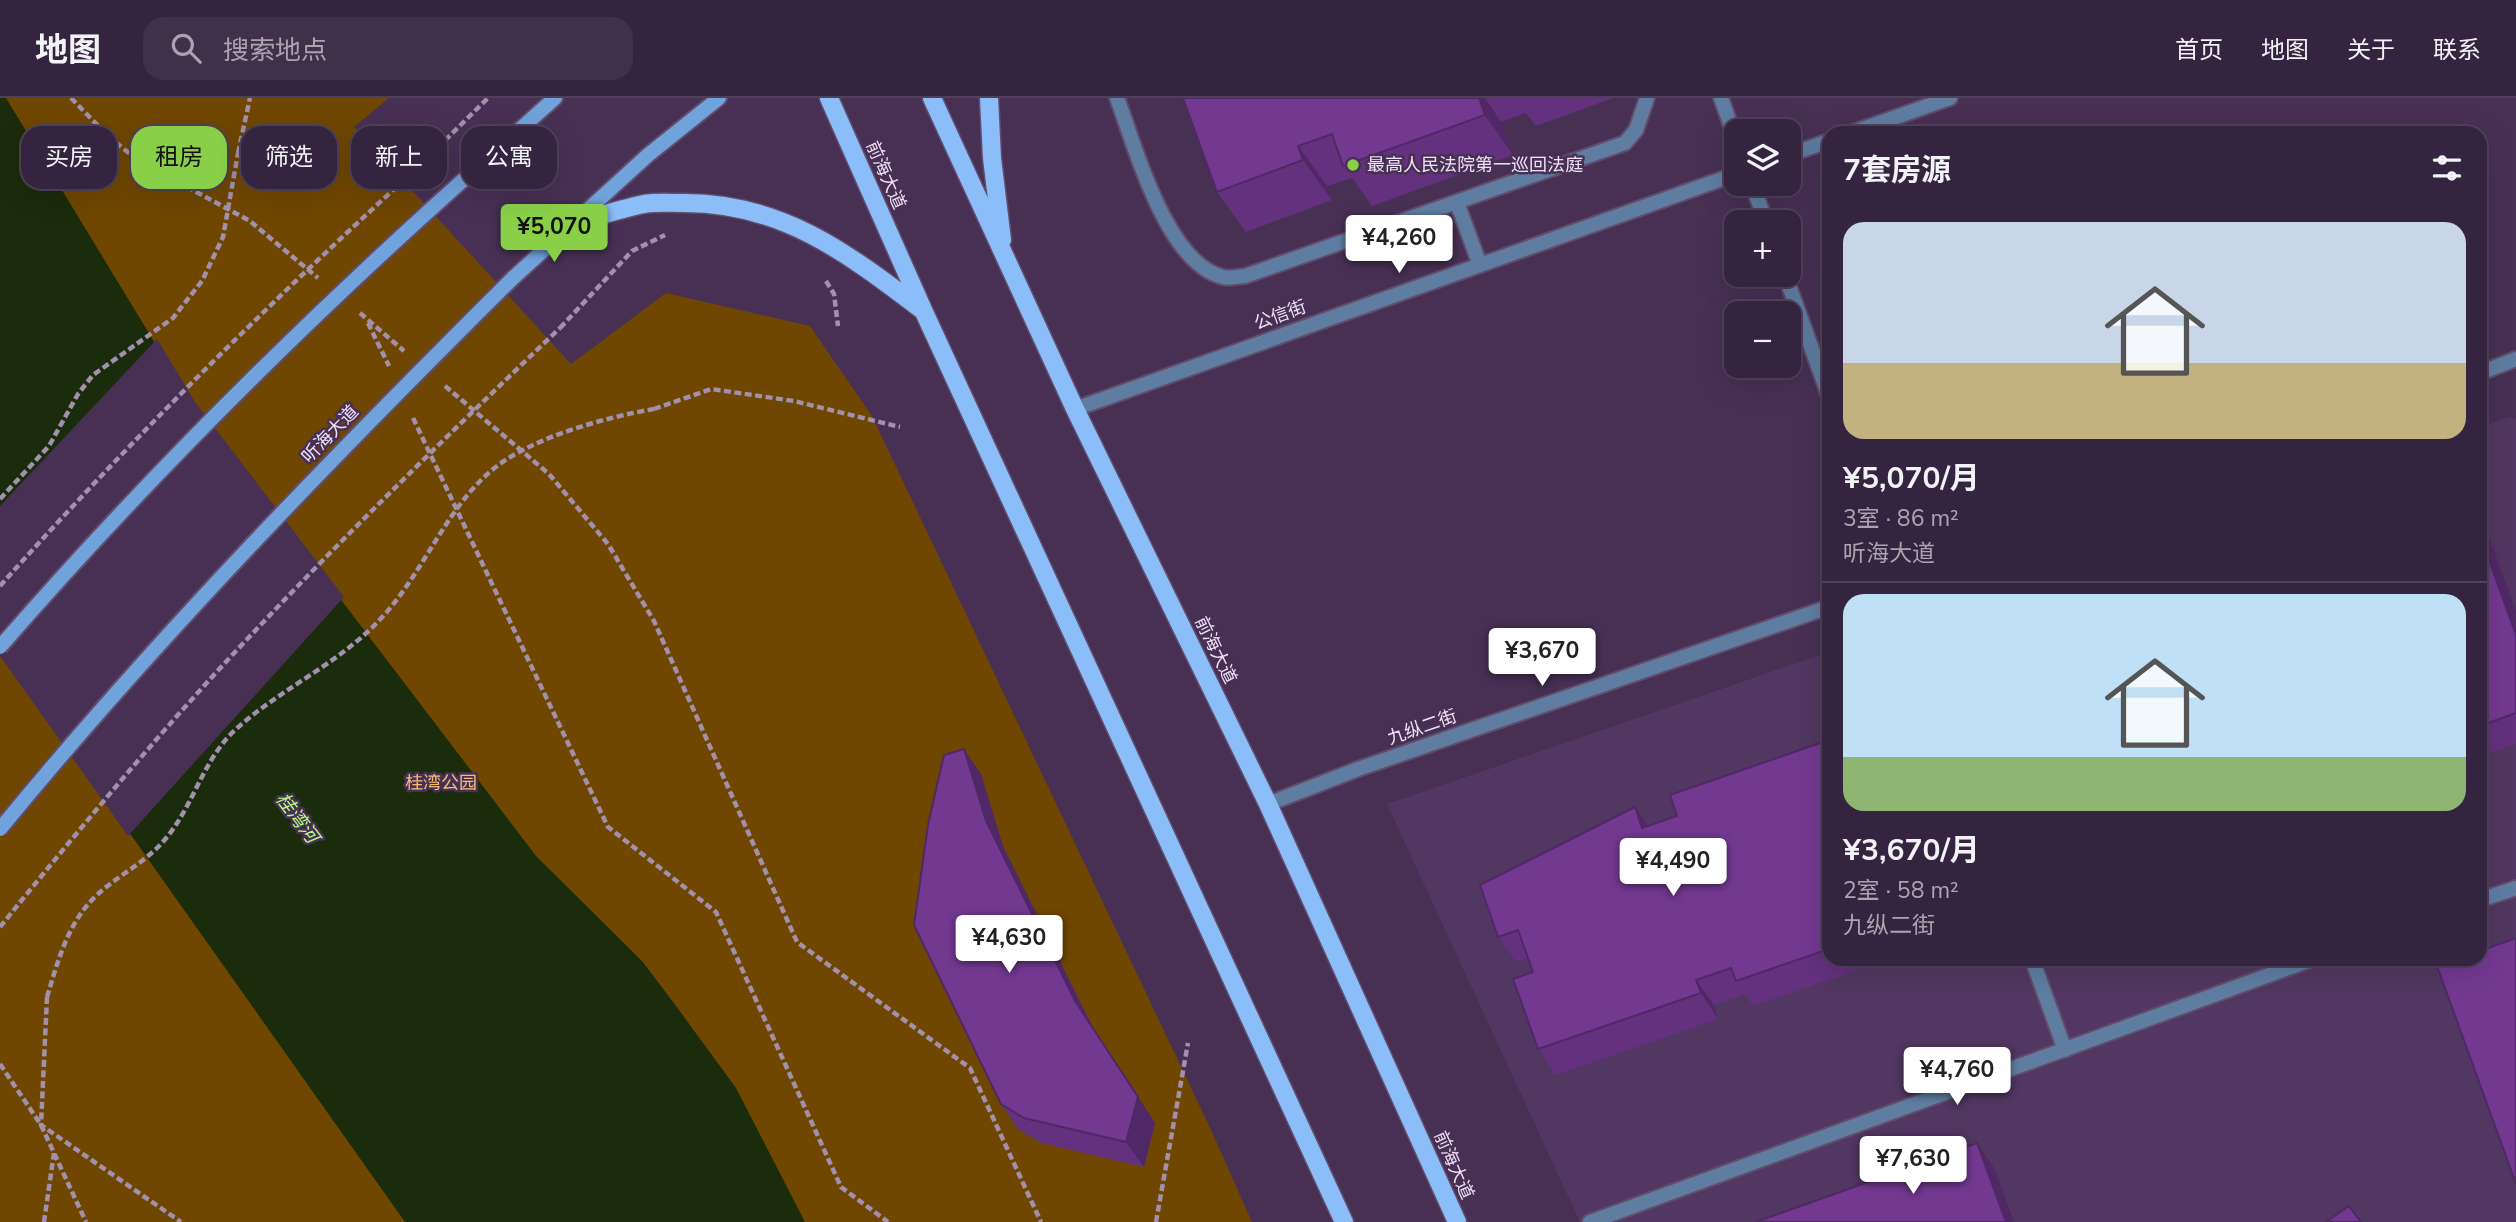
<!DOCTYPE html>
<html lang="zh">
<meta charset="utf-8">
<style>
:root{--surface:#35243f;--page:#40304a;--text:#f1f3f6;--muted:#aaa4b0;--line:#4f4159;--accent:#89cf48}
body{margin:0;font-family:"Nunito Sans","Noto Sans SC",sans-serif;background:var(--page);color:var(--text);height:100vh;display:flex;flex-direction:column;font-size:26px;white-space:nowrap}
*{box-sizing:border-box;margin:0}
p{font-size:23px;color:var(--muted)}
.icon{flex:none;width:38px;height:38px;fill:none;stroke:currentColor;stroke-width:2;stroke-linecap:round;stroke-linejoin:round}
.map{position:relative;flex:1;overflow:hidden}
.panel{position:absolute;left:1822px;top:28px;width:665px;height:840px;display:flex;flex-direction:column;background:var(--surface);border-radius:21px;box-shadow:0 7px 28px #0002,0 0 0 2px var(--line)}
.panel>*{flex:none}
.hud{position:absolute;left:21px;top:28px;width:665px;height:63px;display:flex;gap:14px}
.fabs{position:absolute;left:1724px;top:21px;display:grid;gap:14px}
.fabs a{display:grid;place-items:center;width:77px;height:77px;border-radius:14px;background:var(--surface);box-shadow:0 7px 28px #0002,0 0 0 2px var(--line);font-size:35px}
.price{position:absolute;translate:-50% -60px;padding:0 16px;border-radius:7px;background:#fff;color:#222;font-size:23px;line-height:46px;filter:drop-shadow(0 2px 4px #0008)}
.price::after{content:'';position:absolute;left:50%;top:42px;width:21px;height:16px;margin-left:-10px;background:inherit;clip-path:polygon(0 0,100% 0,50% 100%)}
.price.current{background:var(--accent);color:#111}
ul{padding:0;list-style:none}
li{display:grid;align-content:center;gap:14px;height:371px;padding:0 21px}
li+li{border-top:2px solid var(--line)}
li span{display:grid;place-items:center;height:217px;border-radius:21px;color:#555}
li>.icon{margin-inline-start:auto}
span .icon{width:126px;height:126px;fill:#fffc;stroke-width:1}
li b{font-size:30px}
h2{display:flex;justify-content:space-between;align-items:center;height:84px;padding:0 21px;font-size:30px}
.chip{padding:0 24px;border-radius:21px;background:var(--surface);box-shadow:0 7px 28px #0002,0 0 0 2px var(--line);font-size:24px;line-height:63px}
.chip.current{background:var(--accent);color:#111}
header{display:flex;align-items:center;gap:42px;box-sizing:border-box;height:98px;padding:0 35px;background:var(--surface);border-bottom:2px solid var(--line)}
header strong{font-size:33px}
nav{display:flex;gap:38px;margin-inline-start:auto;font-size:24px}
.search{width:490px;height:63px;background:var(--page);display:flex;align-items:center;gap:18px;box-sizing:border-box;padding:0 24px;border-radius:21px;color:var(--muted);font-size:26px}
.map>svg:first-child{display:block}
</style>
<header>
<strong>地图</strong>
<div class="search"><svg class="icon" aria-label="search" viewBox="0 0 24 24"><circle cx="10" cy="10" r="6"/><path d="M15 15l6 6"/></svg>搜索地点</div>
<nav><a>首页</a><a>地图</a><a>关于</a><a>联系</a></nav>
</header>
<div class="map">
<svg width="2516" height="1124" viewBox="0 0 2516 1124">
<rect width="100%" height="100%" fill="#473054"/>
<path fill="#513761" d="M2509,319L2516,321V1124H1580L1387,706L1829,554V861H2480V330Z"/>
<path fill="#6f4701" d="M0,0H389L354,29L571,266L666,195L810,228L872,318L1212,1034L1252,1124H0Z"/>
<path fill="#1a2c0b" d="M0,0H6L192,306L536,758L642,863L676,908L736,990L805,1124H405L0,552Z"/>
<path fill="#473054" d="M157,241L195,304L344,499L128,738L0,558V408Z"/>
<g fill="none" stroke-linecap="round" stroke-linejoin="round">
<g stroke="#624c6e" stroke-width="18">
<path id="service" d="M1117,0C1136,50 1166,165 1223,179C1230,181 1238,178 1245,178L1625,45L1636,32L1647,0
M1457,105L1480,167"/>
</g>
<g stroke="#624c6e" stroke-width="18">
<path id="minor" d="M1721,0L1736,42
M1851,35L1950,0
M1788,57L1829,43
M1752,86L1766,124
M1785,177L1829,298
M1075,311L1736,76
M2480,802L2516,790
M2032,861L2065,952
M1590,1124L2313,861"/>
</g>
<g stroke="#624c6e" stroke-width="18">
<path id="tertiary" d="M2480,275L2516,261
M1268,706L1358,671L1829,509"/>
</g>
<g stroke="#624c6e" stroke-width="18">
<path id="secondary" d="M442,101L555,0
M513,180L648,57L719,0"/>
</g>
<g stroke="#624c6e" stroke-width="21">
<path id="primary" d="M829,0L924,214L1344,1124
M932,0L1075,311L1268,706L1457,1124
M989,0L992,60L1002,142
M572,126C596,119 620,111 644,106C656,104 669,105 682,105C780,104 846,154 921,211"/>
</g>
<path stroke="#a290ad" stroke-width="4.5" stroke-dasharray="7 3.5" stroke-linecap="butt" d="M71,0L109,39L139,63L250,123L318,180
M238,55L250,0
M415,72L488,0
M826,183L834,196L838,228
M360,215L404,253
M368,225L389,268
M560,230L632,153L665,137
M445,288L549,376L608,446L654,523L797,844L970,970L1041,1124
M654,311L711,291L794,303L900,329
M413,320L608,729L716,814L841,1089L888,1124
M47,899L41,1027L181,1124
M0,966L41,1027L86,1124
M44,1124L54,1055
M1156,1124L1188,945"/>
<use href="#service" stroke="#5e7da1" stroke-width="14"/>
<use href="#minor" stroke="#5e7da1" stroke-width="14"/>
<use href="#tertiary" stroke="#5e7da1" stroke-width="14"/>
<use href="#secondary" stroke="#70a2db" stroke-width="14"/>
<use href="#primary" stroke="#8bbdf8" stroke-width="18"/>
<g stroke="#624c6e" stroke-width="18" stroke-linecap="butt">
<path id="secondary-bridge" d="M0,549C138,390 286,242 442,101
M0,731C160,536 335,357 513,180"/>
</g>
<path stroke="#a290ad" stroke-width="4.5" stroke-dasharray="7 3.5" stroke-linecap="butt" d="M0,401L49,348L78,296L93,277L173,220L202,183L223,139L238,55
M0,488C131,341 270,204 415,72
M0,829C81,729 163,630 252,536C351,431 455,330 560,230
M47,899C58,863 68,823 98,796C120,776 148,763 167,739C194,706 203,662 235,632C282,589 342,565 385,516C425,471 446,411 492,372C530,340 606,319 654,311"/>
<use href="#secondary-bridge" stroke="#70a2db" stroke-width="14"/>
</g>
<path fill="#63317d" d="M1183,0H1613L1536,28L1526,15L1501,24L1513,57L1372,108L1352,80L1327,88L1332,102L1246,134L1217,94Z
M2480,427L2490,442L2516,513V646L2480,659Z
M1829,642V861H1890L1753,908L1745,896L1714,907L1718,921L1556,977L1538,951L1533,874L1528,860L1516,864L1498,839L1648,728L1677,718Z
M981,676L1003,748L1092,928L1155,1025L1144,1069L1041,1045L1018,1031L1001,1006Z"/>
<path fill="#502866" d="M1479,0H1485L1501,24L1513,57L1485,17Z
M1298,48L1327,88L1332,102L1303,62Z
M2480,427L2490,442L2516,513V537L2480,437Z
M964,651L981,676L1003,748L1092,928L1155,1025L1144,1069L1126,1044L1075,903L986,723Z
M1635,709L1653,735L1642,730Z
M1696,882L1714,907L1718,921L1701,895Z
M1977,1045L1994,1070L2014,1124H2006Z"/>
<path fill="#733991" stroke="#502866" stroke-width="2" d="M1183,0H1479L1485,17L1343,68L1332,36L1298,48L1303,62L1217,94Z
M2480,437L2516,537V615L2480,628Z
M1829,642V851L1736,883L1731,870L1696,882L1701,895L1538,951L1513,881L1533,874L1518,832L1498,839L1480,787L1635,709L1642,730L1677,718L1670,697Z
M964,651L986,723L1075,903L1138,999L1126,1044L1024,1020L1001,1006L914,827L928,727L944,657Z
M2516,840V1086L2437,868L2457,861H2480V853Z
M1977,1045L2006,1124H1756Z
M2349,1108L2361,1124H2326Z"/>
<circle fill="#89cf48" stroke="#473054" stroke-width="2.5" cx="1353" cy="67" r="7"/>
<g text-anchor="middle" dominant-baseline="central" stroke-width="5" stroke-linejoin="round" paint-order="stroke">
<g font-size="18" fill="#eee0f6" stroke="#473054" text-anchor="start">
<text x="1367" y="67">最高人民法院第一巡回法庭</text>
</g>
<g font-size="18" fill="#eee0f6" stroke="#473054">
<text transform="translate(886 77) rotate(66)">前海大道</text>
<text transform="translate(1280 217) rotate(-20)">公信街</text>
<text transform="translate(330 336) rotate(-46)">听海大道</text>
<text transform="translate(1216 552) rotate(64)">前海大道</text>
<text transform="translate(1422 629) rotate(-19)">九纵二街</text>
<text transform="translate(1454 1067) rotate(66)">前海大道</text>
</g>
<g font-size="18" fill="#f3bd78" stroke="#473054">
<text x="441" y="685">桂湾公园</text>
</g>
<g font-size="19" font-style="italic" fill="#b5fc7a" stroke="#473054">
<text transform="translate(297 720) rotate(53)">桂湾河</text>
</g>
</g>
</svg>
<div class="fabs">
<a><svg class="icon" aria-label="layers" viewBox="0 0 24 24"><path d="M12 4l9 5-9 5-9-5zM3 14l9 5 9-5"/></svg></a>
<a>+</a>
<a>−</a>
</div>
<b class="price current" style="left:554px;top:166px">¥5,070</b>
<b class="price" style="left:1399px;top:177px">¥4,260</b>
<b class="price" style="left:1542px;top:590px">¥3,670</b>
<b class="price" style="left:1673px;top:800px">¥4,490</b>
<b class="price" style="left:1009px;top:877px">¥4,630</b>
<b class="price" style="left:1957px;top:1009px">¥4,760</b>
<b class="price" style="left:1913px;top:1098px">¥7,630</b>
<div class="hud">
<a class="chip">买房</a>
<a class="chip current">租房</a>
<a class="chip">筛选</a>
<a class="chip">新上</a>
<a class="chip">公寓</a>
</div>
<section class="panel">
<h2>7套房源<svg class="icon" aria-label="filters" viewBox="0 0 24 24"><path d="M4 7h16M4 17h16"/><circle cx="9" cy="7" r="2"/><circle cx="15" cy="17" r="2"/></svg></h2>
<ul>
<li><span style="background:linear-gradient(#c9d6e8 65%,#c2b280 0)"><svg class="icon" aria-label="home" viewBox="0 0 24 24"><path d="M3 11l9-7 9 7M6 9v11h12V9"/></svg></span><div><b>¥5,070/月</b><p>3室 · 86 m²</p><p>听海大道</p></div></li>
<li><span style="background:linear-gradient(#bfe0f5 75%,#8fb573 0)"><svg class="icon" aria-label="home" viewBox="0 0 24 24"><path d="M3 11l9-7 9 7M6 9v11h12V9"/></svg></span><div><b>¥3,670/月</b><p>2室 · 58 m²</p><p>九纵二街</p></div></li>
</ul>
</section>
</div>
